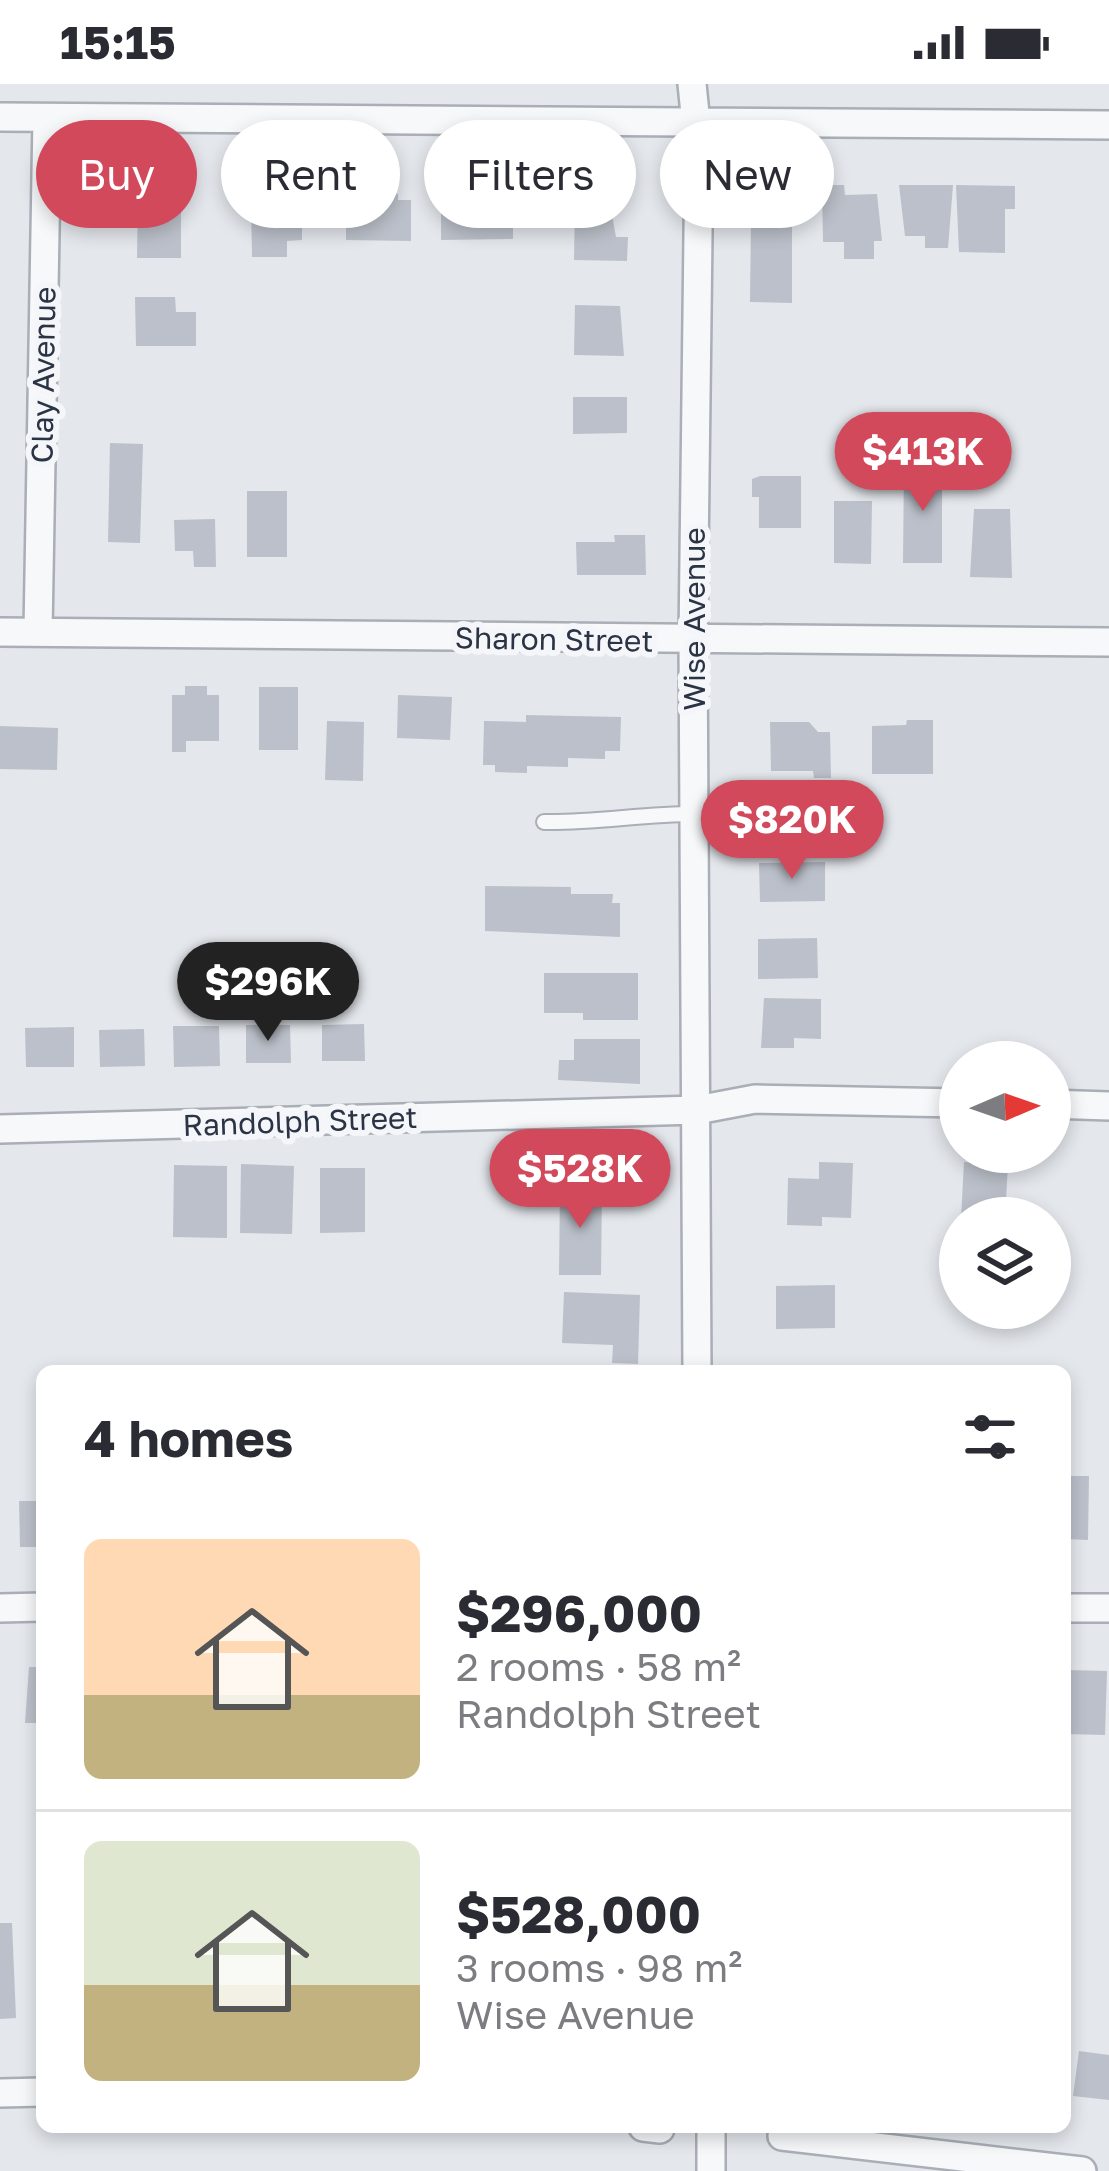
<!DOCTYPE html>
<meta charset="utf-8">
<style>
:root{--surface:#fff;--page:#f2f2f3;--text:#2b2b33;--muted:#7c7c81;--line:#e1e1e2;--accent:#d1495b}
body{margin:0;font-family:"Golos Text",sans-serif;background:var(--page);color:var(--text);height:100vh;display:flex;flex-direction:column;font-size:45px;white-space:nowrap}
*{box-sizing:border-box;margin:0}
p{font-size:39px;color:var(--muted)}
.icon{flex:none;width:66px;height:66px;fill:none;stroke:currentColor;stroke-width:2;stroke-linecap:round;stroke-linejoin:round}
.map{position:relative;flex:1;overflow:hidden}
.sheet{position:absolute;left:36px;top:1281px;width:1035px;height:768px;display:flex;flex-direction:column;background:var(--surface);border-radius:18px;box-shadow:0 6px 18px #0003}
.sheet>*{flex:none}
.guide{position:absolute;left:36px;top:36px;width:1038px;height:108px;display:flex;gap:24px}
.needle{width:78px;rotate:88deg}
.buttons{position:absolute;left:939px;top:957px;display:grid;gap:24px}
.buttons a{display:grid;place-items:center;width:132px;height:132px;border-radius:50%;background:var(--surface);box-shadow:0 6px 18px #0003;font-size:60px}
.price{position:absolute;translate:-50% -102px;padding:0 27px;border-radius:42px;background:var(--accent);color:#fff;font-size:39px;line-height:78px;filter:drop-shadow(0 3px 6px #0008)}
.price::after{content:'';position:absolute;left:50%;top:72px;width:36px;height:27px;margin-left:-18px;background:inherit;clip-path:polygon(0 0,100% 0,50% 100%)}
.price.on{background:#222;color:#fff}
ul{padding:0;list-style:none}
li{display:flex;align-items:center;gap:36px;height:300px;padding:0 48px}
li+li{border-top:3px solid var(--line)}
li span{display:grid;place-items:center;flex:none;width:336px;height:240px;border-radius:18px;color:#555}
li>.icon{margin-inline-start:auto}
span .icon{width:144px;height:144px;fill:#fffc;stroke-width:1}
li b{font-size:51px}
h2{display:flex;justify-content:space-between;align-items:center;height:144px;padding:0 48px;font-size:51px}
.chip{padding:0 42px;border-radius:54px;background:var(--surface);box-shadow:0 6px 18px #0003;font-size:42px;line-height:108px}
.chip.on{background:var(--accent);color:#fff}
.status{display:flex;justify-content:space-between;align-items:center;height:84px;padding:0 60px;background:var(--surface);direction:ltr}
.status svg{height:33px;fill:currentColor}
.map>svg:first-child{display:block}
</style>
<div class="status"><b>15:15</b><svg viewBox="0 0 49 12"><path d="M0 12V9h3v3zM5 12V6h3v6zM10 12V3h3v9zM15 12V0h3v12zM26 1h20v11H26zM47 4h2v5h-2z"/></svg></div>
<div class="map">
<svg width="1109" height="2087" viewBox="0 0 1109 2087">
<rect width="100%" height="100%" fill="#e4e7ec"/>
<path fill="#bbc0ca" d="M822,101H844L845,111L877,110L882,157H874V175H844V158H823Z
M899,101H953L948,164H925V152H905Z
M956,101L1015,102V125H1005V169L959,168Z
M138,109H181V174H137Z
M346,109L398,110V116H411V157L346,156Z
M441,110H513V155L441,156Z
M251,115H302V156L287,157V173H252Z
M575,119L610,120L616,153H628L627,177L574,176Z
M751,136H792V219L750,218Z
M135,213H175L176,228H196V262H136Z
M575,221L620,222L624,272L574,271Z
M573,313H627V349L573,350Z
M110,359L143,360L140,459L108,458Z
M904,381H942V479H903Z
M760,392H801V444H759V413H752V395Z
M247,407H287V473H247Z
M834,417H872L871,480L834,479Z
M974,425H1010L1012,494L970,493Z
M215,435L216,483H194L193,467H175L174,436Z
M614,451H645L646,491H577L576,458H615Z
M185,602H207V611H219V657H186V668H172V611H185Z
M259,603H298V666H259Z
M398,611L452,613L450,656L397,654Z
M526,631L621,633L620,667H605V675L568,674V683L527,682V689L495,688V681H483L484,637L526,638Z
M907,636H933V690H872V642L906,641Z
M327,637L364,638L363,697L325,696Z
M770,638H809L818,648H830L831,694H814L813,687H771Z
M0,642L58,644L57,686L0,685Z
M825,778V817L760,818L759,779Z
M485,802L571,803V810H613L612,819H620V853L485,847Z
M817,854L818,894L758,895V855Z
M544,889H638V936H583V929H544Z
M764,914L821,915V955L794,954V964H761Z
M364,940L365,977H322V941Z
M246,941H290L291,979H246Z
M173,942H219L220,982L174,983Z
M74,943V983H26L25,944Z
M144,945L145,982L100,983L99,946Z
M574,955H640V1000L558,996L559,976H574Z
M819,1078L853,1079L851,1134L822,1133V1142L787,1141L788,1094L819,1095Z
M964,1078L1008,1080L1005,1134H961Z
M241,1080L294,1082L292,1150L240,1149Z
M174,1081L227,1082V1154L173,1153Z
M320,1084H365V1148L320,1149Z
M560,1102L602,1103L601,1191H559Z
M835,1201V1244L776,1245V1202Z
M564,1208L640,1211L638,1280L612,1279L613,1261L562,1259Z
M1067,1392H1089L1088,1456L1065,1455Z
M19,1417H42V1463H20Z
M29,1583H42V1639H25Z
M1065,1586L1107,1587L1105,1651L1065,1650Z
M0,1839H12L16,1934L0,1935Z
M1079,1967L1109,1971V2016L1073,2012Z"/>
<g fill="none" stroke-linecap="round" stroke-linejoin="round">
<g stroke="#a9aeb7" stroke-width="18">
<path id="service" d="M544,738C595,739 643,730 694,730"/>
</g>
<g stroke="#a9aeb7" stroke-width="32">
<path id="minor" d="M692,0L699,69L693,556L697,1287
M0,33L1109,41
M0,548L1109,558
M38,548L47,34
M1050,1020L1109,1022
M0,1045L697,1026L755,1015L960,1019
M0,1524L42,1523
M1065,1524H1109
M0,2009L42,2008
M643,2043L660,2045
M711,2043V2087
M782,2052L1082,2087"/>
</g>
<use href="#service" stroke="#f7f8fa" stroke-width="14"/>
<use href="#minor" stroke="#f7f8fa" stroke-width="27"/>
</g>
<g text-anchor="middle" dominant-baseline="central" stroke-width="12" stroke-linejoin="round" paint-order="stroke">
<g font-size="30" fill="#2b3445" stroke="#f4f6f9">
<text transform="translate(43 291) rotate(-89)">Clay Avenue</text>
<text transform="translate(694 535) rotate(-90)">Wise Avenue</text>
<text transform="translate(554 555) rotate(1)">Sharon Street</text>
<text transform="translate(300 1037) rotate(-2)">Randolph Street</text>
</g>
</g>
</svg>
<div class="buttons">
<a><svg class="needle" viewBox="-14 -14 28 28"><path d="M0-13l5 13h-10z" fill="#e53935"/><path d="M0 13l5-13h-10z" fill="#7c7c81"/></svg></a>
<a><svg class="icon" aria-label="layers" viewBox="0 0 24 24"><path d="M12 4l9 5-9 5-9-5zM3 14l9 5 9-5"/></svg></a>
</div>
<b class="price" style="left:923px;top:430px">$413K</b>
<b class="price" style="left:792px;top:798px">$820K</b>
<b class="price on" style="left:268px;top:960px">$296K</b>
<b class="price" style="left:580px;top:1147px">$528K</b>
<div class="guide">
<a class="chip on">Buy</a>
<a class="chip">Rent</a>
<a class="chip">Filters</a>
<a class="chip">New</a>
</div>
<section class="sheet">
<h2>4 homes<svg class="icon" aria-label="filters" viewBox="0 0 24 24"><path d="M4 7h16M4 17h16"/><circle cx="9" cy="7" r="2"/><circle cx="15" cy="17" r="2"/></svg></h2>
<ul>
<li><span style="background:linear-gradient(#ffd9b3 65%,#c2b280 0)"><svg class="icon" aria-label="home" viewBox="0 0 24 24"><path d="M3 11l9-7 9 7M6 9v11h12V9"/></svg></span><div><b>$296,000</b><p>2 rooms · 58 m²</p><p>Randolph Street</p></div></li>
<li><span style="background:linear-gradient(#dfe7d0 60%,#c2b280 0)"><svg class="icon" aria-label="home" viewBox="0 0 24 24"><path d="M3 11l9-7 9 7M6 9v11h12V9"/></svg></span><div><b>$528,000</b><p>3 rooms · 98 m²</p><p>Wise Avenue</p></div></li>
</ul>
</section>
</div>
